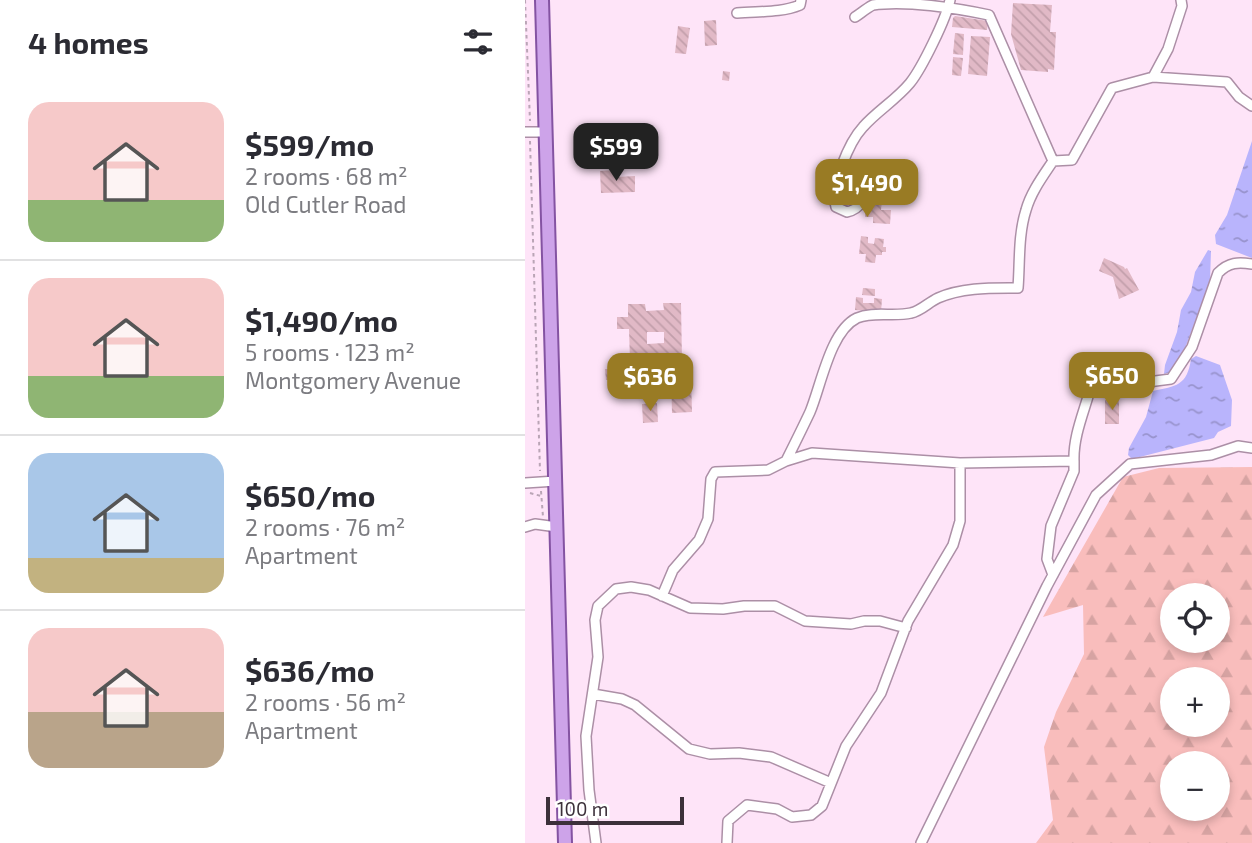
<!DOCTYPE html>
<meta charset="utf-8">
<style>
:root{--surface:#fff;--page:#f7f7f7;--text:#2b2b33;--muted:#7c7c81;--line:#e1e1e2;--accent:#997b24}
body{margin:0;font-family:"Exo 2",sans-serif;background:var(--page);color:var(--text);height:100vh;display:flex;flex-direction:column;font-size:26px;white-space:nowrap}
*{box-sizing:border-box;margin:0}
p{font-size:23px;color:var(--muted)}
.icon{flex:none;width:38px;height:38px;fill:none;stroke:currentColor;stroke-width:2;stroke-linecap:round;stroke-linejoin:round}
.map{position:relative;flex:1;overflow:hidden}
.side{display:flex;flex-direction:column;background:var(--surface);width:525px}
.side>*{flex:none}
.buttons{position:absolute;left:635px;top:583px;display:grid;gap:14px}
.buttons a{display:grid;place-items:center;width:70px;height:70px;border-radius:50%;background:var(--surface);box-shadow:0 4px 10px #0003;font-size:35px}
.scale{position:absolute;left:21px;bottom:18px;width:138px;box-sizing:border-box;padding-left:7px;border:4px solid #3c303a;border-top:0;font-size:19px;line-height:24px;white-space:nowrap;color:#3c303a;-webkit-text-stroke:5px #fff;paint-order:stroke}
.price{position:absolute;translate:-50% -60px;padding:0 16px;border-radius:14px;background:var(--accent);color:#fff;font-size:23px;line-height:46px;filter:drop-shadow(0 2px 4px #0008)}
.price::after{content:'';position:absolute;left:50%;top:42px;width:21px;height:16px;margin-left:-10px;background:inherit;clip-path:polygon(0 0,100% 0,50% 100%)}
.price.current{background:#222;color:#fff}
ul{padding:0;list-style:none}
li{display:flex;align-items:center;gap:21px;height:175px;padding:0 28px}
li+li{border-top:2px solid var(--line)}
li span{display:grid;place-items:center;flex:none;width:196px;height:140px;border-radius:21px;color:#555}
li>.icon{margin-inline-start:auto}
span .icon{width:84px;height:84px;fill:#fffc;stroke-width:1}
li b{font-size:30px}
h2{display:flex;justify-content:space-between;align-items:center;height:84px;padding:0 28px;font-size:30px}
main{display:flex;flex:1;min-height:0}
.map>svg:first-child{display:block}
</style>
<main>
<section class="side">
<h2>4 homes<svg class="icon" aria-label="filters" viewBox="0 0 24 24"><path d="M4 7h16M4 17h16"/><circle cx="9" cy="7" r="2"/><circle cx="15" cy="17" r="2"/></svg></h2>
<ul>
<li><span style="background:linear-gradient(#f6c9c9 70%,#8fb573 0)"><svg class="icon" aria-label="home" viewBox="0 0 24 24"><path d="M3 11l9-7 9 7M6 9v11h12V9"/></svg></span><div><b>$599/mo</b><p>2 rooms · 68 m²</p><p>Old Cutler Road</p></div></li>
<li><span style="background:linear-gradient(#f6c9c9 70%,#8fb573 0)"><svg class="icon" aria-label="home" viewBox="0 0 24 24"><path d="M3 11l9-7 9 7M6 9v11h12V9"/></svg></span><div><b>$1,490/mo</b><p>5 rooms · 123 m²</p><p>Montgomery Avenue</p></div></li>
<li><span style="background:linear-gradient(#a9c7e8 75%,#c2b280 0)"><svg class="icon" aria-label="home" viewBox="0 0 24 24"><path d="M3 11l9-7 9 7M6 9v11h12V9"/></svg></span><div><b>$650/mo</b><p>2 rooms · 76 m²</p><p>Apartment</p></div></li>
<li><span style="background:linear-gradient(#f6c9c9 60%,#b9a48a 0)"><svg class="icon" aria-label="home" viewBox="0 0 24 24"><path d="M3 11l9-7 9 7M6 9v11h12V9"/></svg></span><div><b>$636/mo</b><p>2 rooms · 56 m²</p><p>Apartment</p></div></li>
</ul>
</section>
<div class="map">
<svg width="727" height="843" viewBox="0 0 727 843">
<defs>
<pattern id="forest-firs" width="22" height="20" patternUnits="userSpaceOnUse" patternTransform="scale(1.75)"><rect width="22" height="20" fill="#f9bdbc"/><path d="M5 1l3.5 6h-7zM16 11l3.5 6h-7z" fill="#d6a3a2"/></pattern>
<pattern id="water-ripples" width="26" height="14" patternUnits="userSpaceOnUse" patternTransform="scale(1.75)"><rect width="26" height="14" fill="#b9b4fc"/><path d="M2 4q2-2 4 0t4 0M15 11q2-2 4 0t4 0" fill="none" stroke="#9893cd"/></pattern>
<pattern id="building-back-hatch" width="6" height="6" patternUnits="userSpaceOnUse" patternTransform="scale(1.75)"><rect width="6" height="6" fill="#e1b9c6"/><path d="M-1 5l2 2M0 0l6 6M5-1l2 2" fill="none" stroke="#c29fab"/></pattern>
</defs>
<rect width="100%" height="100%" fill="#fee4f8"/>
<path fill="url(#forest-firs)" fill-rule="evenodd" d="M727,467V843H511L528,820L519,747L531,712L559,654L558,605L518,617L598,477L634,468ZM648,595H693V640H648ZM648,679H693V724H648ZM648,763H693V808H648Z"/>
<path fill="url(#water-ripples)" d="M727,141V258L691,244L690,235L702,215Z
M683,250L686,251L685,282L659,351L646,372L639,374L640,365L652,332L656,310L666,292L670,272Z
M671,356L695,365L707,400L706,426L693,432L689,438L607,459L603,455L604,448L621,417L628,391C651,386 662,386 666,359Z"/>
<path fill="url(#building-back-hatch)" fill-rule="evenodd" d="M488,3L527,5L525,32H531L529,70L523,69V72L496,70L486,34Z
M430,16L463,21L462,30L427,27L428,18Z
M191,20L192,45L180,46L179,21Z
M153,26L165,28L161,54L150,53Z
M430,33L439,34L438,55L428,54Z
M446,36L465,37L462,76L443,74Z
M428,57L438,58L436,76L427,75Z
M198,71L205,72L204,81L197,80Z
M345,161L371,162V177H359L358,191H362L361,201H357L356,210H366L365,224L348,223V217H340Z
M92,170V177L110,176V192L76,193L75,171Z
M336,236L343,237V243L349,244L350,238L359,239L358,247H361V252H357V255H351L350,263L340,262L341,254H334Z
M579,258L599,267L600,269L602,268L614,290L594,299L588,277L574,271Z
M338,288L350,289V296L337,295Z
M331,297L338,298V303H349V298L357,299L356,312L330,310Z
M138,303H156L157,361L105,362L104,329H92V317H103V304H120L121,311L139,310ZM122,332H139V343L122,344Z
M134,368V379L81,380L80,369Z
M166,376L167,412L147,413L146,377Z
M580,400H594V424H580Z
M132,403L133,422L118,423L117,404Z"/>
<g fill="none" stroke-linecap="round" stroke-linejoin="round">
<g stroke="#ac8fa6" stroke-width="12">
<path id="minor" d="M212,13C233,11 256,13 275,5L276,0
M330,17C336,13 342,8 348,5C380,0 431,8 464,15L528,161
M628,77L702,82L714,97L727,106
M0,132H21
M528,161L547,160L587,88L628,77L643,49L657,6L656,0
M318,167C331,178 350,205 322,212L311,207C305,187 324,142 338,127C352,111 371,100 385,83C397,68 421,19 425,0
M261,461C269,445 277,429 285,412C296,386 305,331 332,318C348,311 369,317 386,313C396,311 404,302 413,298C437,287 467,288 493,288C495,263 493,235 501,210C506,192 518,176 528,161
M549,461C548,434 561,408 567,382L607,384L646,379L667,347L693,273C704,262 713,262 727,264
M0,483L31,481
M0,527L10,524L32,527
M137,596L148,570L174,540L183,519L186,479L190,472L243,470L261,461L287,453L435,463L549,461V471L526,526L522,559L528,575
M68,694L97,699L110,705L164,749L185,754L214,753L246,757L306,783
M71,843L64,790L61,736L73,657L70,620L73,606L91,589L106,587L124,590L165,608L198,609L219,606H250L280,621L326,624L339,621H355L381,628
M202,843L203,821L222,805L252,809L267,817L286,815L297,806L321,746L356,693L383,621L428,545L435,521V463
M396,843L522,586L571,495L605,464L686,455L713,446L727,448"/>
</g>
<g stroke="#8453a2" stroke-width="16">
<path id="major" d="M17,0L40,843"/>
</g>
<path stroke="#baa5b6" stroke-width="2" stroke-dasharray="3.5 3.5" stroke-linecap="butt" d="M0,0L5,121
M5,141L15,471
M16,491L18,517
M5,493L16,496"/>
<use href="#minor" stroke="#fff" stroke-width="9"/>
<use href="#major" stroke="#cda3e9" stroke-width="12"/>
</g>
</svg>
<div class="buttons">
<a><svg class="icon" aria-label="locate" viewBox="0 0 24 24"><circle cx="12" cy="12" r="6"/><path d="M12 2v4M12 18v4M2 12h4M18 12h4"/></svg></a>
<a>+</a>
<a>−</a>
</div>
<div class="scale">100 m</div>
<b class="price current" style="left:91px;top:183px">$599</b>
<b class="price" style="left:342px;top:219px">$1,490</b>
<b class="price" style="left:587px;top:412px">$650</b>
<b class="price" style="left:125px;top:413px">$636</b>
</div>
</main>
